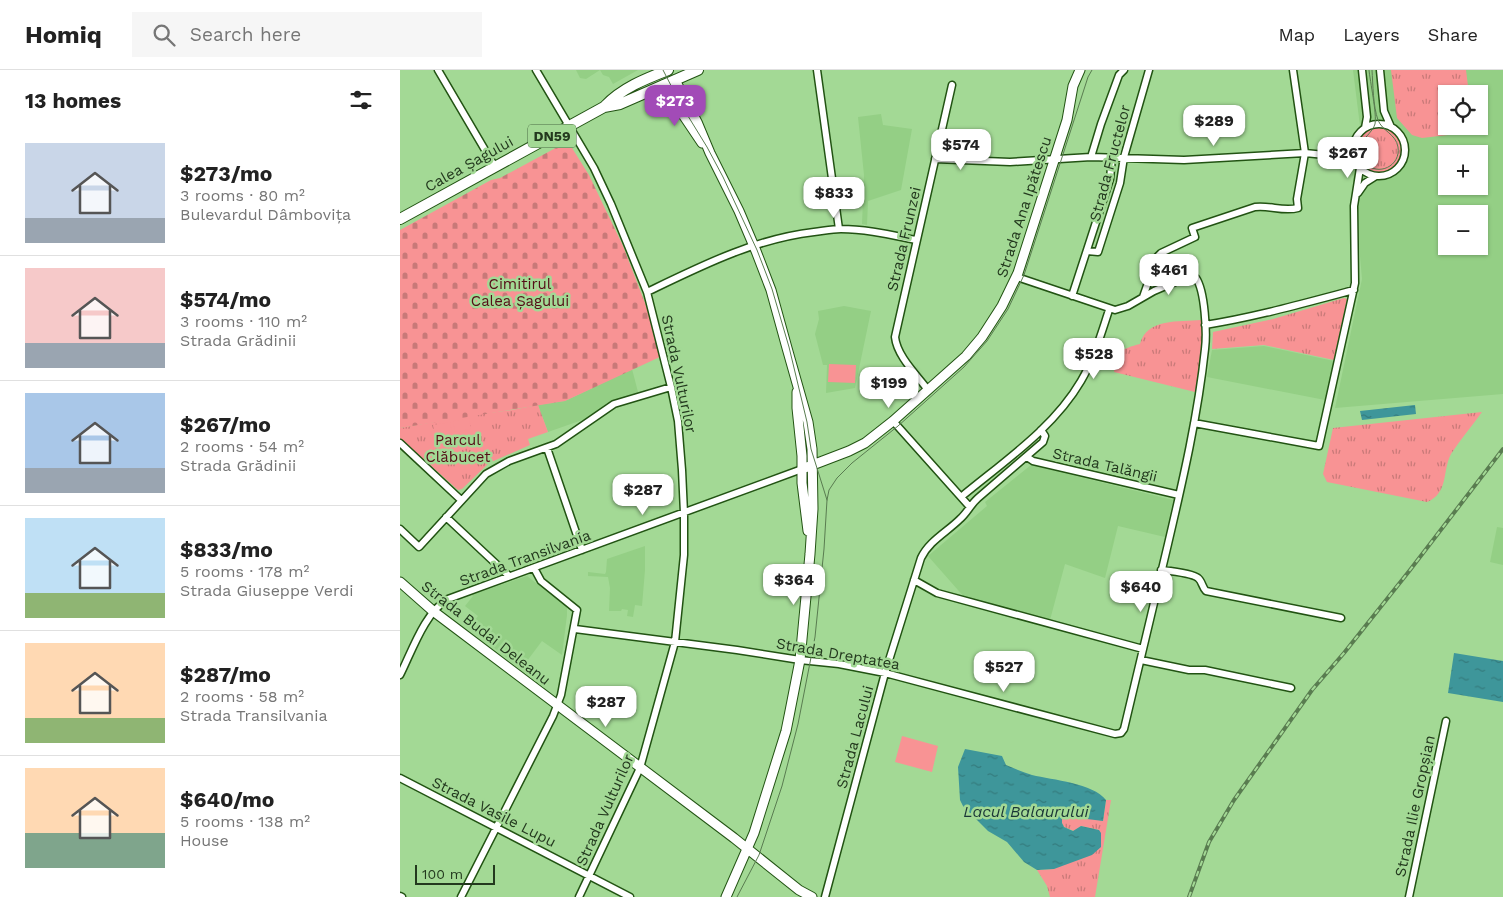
<!DOCTYPE html>
<meta charset="utf-8">
<style>
:root{--surface:#fff;--page:#f6f6f6;--text:#222;--muted:#767676;--line:#e0e0e0;--accent:#a24bb7}
body{margin:0;font-family:"Work Sans",sans-serif;background:var(--page);color:var(--text);height:100vh;display:flex;flex-direction:column;font-size:19px;white-space:nowrap}
*{box-sizing:border-box;margin:0}
p{font-size:16px;color:var(--muted)}
.icon{flex:none;width:28px;height:28px;fill:none;stroke:currentColor;stroke-width:2;stroke-linecap:round;stroke-linejoin:round}
.map{position:relative;flex:1;overflow:hidden}
.panel{display:flex;flex-direction:column;background:var(--surface);width:400px}
.panel>*{flex:none}
.controls{position:absolute;left:1038px;top:15px;display:grid;gap:10px}
.controls a{display:grid;place-items:center;width:50px;height:50px;border-radius:0px;background:var(--surface);box-shadow:0 1px 4px #0004;font-size:25px}
.scale{position:absolute;left:15px;bottom:12px;width:80px;box-sizing:border-box;padding-left:5px;border:2px solid #23391e;border-top:0;font-size:14px;line-height:18px;white-space:nowrap;color:#23391e;-webkit-text-stroke:4px #a3d995;paint-order:stroke}
.price{position:absolute;translate:-50% -42px;padding:0 11px;border-radius:10px;background:#fff;color:#222;font-size:16px;line-height:32px;filter:drop-shadow(0 1px 2px #0008)}
.price::after{content:'';position:absolute;left:50%;top:30px;width:15px;height:11px;margin-left:-8px;background:inherit;clip-path:polygon(0 0,100% 0,50% 100%)}
.price.active{background:var(--accent);color:#fff}
ul{padding:0;list-style:none}
li{display:flex;align-items:center;gap:15px;height:125px;padding:0 25px}
li+li{border-top:1px solid var(--line)}
li span{display:grid;place-items:center;flex:none;width:140px;height:100px;border-radius:0px;color:#555}
li>.icon{margin-inline-start:auto}
span .icon{width:60px;height:60px;fill:#fffc;stroke-width:1}
li b{font-size:21px}
h2{display:flex;justify-content:space-between;align-items:center;height:60px;padding:0 25px;font-size:21px}
header{display:flex;align-items:center;gap:30px;box-sizing:border-box;height:70px;padding:0 25px;background:var(--surface);border-bottom:1px solid var(--line)}
header strong{font-size:24px}
nav{display:flex;gap:28px;margin-inline-start:auto;font-size:18px}
.search{width:350px;height:45px;background:var(--page);display:flex;align-items:center;gap:12px;box-sizing:border-box;padding:0 18px;border-radius:0px;color:var(--muted);font-size:19px}
main{display:flex;flex:1;min-height:0}
.map>svg:first-child{display:block}
</style>
<header>
<strong>Homiq</strong>
<div class="search"><svg class="icon" aria-label="search" viewBox="0 0 24 24"><circle cx="10" cy="10" r="6"/><path d="M15 15l6 6"/></svg>Search here</div>
<nav><a>Map</a><a>Layers</a><a>Share</a></nav>
</header>
<main>
<section class="panel">
<h2>13 homes<svg class="icon" aria-label="filters" viewBox="0 0 24 24"><path d="M4 7h16M4 17h16"/><circle cx="9" cy="7" r="2"/><circle cx="15" cy="17" r="2"/></svg></h2>
<ul>
<li><span style="background:linear-gradient(#c9d6e8 75%,#9aa5b1 0)"><svg class="icon" aria-label="home" viewBox="0 0 24 24"><path d="M3 11l9-7 9 7M6 9v11h12V9"/></svg></span><div><b>$273/mo</b><p>3 rooms · 80 m²</p><p>Bulevardul Dâmbovița</p></div></li>
<li><span style="background:linear-gradient(#f6c9c9 75%,#9aa5b1 0)"><svg class="icon" aria-label="home" viewBox="0 0 24 24"><path d="M3 11l9-7 9 7M6 9v11h12V9"/></svg></span><div><b>$574/mo</b><p>3 rooms · 110 m²</p><p>Strada Grădinii</p></div></li>
<li><span style="background:linear-gradient(#a9c7e8 75%,#9aa5b1 0)"><svg class="icon" aria-label="home" viewBox="0 0 24 24"><path d="M3 11l9-7 9 7M6 9v11h12V9"/></svg></span><div><b>$267/mo</b><p>2 rooms · 54 m²</p><p>Strada Grădinii</p></div></li>
<li><span style="background:linear-gradient(#bfe0f5 75%,#8fb573 0)"><svg class="icon" aria-label="home" viewBox="0 0 24 24"><path d="M3 11l9-7 9 7M6 9v11h12V9"/></svg></span><div><b>$833/mo</b><p>5 rooms · 178 m²</p><p>Strada Giuseppe Verdi</p></div></li>
<li><span style="background:linear-gradient(#ffd9b3 75%,#8fb573 0)"><svg class="icon" aria-label="home" viewBox="0 0 24 24"><path d="M3 11l9-7 9 7M6 9v11h12V9"/></svg></span><div><b>$287/mo</b><p>2 rooms · 58 m²</p><p>Strada Transilvania</p></div></li>
<li><span style="background:linear-gradient(#ffd9b3 65%,#7fa58c 0)"><svg class="icon" aria-label="home" viewBox="0 0 24 24"><path d="M3 11l9-7 9 7M6 9v11h12V9"/></svg></span><div><b>$640/mo</b><p>5 rooms · 138 m²</p><p>House</p></div></li>
</ul>
</section>
<div class="map">
<svg width="1103" height="827" viewBox="0 0 1103 827">
<defs>
<pattern id="grass-tufts" width="24" height="20" patternUnits="userSpaceOnUse" patternTransform="scale(1.25)"><rect width="24" height="20" fill="#f89394"/><path d="M3 7l-1-3M5 7V3M7 7l1-3M15 17l-1-3M17 17v-4M19 17l1-3" fill="none" stroke="#c87978"/></pattern>
<pattern id="cemetery-stones" width="16" height="16" patternUnits="userSpaceOnUse" patternTransform="scale(1.25)"><rect width="16" height="16" fill="#f89394"/><path d="M2 7V4a2 2 0 0 1 4 0v3zM10 15v-3a2 2 0 0 1 4 0v3z" fill="#c87978"/></pattern>
<pattern id="water-ripples" width="26" height="14" patternUnits="userSpaceOnUse" patternTransform="scale(1.25)"><rect width="26" height="14" fill="#3e969a"/><path d="M2 4q2-2 4 0t4 0M15 11q2-2 4 0t4 0" fill="none" stroke="#347b7d"/></pattern>
</defs>
<rect width="100%" height="100%" fill="#a3d995"/>
<path fill="#94cf85" fill-rule="evenodd" d="M176,0H238L213,14L209,7L203,5L200,0L186,9L180,8Z
M953,0H1103V324L935,338L962,209L953,107L945,88L950,68L960,56ZM1046,24H1079V56H1046ZM1046,84H1079V116H1046ZM1046,144H1079V176H1046Z
M481,44L483,55L512,59L501,120L468,131L467,155L462,154L464,105L458,47Z
M444,236L471,241L455,318L426,323L427,295H423L415,264L419,249L418,241Z
M864,276L934,291L925,330L807,307L812,280Z
M232,299L238,322L207,333L188,348L148,362L138,335L165,331Z
M631,395L773,430L765,467L718,456L705,508L665,494L650,550L565,528L528,486L587,436L585,432Z
M1097,457L1103,458V495L1090,492Z
M245,476V500L242,536L235,535L233,547L227,546L228,540L222,539L221,541H209L210,518L208,507L188,506V502L205,504L206,502L207,489Z
M127,506L167,537V545L162,585L142,571L121,599L69,558L78,546L65,536L73,526L71,525Z"/>
<path fill="url(#grass-tufts)" d="M991,0H1066L1069,24H1046V56H1072L1073,62L1022,68L1012,65L997,48Z
M957 80a22 22 0 1 1 44 0a22 22 0 1 1-44 0Z
M944,228L947,229L934,290L864,275L812,279L813,262L873,249Z
M801,250L804,269L795,322L714,302L717,282C725,279 731,276 740,274C747,248 779,252 801,250Z
M138,335L148,362L128,369L130,375L89,393L62,419L58,420L0,368V358L73,345L112,340Z
M1082,342C1072,356 1060,370 1051,384C1042,401 1049,423 1027,432L927,412L923,404L933,358Z
M706,730H711L695,827H650L647,816L637,800L654,799L699,760L681,756L674,761L664,757L662,753V747L670,744L703,751Z"/>
<path fill="url(#cemetery-stones)" d="M163,74L172,78L189,105L223,176L245,233L262,286L165,331L0,358V160L91,110L100,108Z"/>
<path fill="#f89394" d="M429,294L456,295L455,313L428,312Z
M69,348L71,359L55,362L53,351Z
M50,352L52,363L35,366L33,355Z
M502,666L538,676L532,702L495,692Z"/>
<path fill="url(#water-ripples)" d="M1015,335L1016,344L962,350L960,341Z
M1054,583L1103,591V632L1048,623Z
M565,679L602,686L606,695C615,699 623,702 632,705C653,710 693,713 706,730L703,751L679,748C675,743 668,744 662,747V753L664,757L673,761L681,756L699,760L701,763V777L692,785L654,799L637,800L624,792L607,772L588,761L563,736L560,730L558,697Z"/>
<g fill="none" stroke-linecap="round" stroke-linejoin="round">
<g stroke="#225313" stroke-width="9">
<path id="street" d="M38,0L95,97
M136,0L194,98L211,134L247,222L271,317L278,351L282,400L284,443V485L275,572L240,698L179,827
M417,0L439,159
M962,0L967,47L965,58
M980,0L984,41L991,57
M953 80a26 26 0 1 1 52 0a26 26 0 1 1-52 0Z
M935,86L953,79
M691,87L701,54L719,5L724,0
M535,89L610,92L691,87L784,90L905,83L935,86L956,91
M958,123L965,113L976,106
M687,181L698,182L720,113L724,87L749,0
M247,222C301,196 354,169 414,162C423,161 432,159 441,159C466,159 491,165 516,170
M672,226L710,109L712,87
M743,227L757,187L761,183L795,167L792,158L855,137C870,135 883,142 898,138L897,129L905,83L893,0
M805,255C856,247 904,233 954,220
M528,320C516,304 497,286 495,267L552,15
M493,351L569,436
M794,353L919,376L955,213L954,136L960,98
M0,373L61,430
M147,378L182,480
M627,387L633,391L779,425
M561,427C603,392 653,359 681,311C694,289 701,264 709,240
M46,447L109,506
M0,459L19,477L86,404L109,391L156,374L214,334L271,317
M761,500C770,501 792,503 798,508C802,511 802,517 806,521L941,548
M514,510L537,523L743,579
M175,559L337,580L400,590L439,594L485,603L715,664L721,663L724,659C739,597 753,536 768,474C783,410 798,345 805,279C807,263 805,221 796,208L789,206L754,221L728,236L715,240L617,207
M741,590L789,600H805L891,618
M0,605C12,581 25,542 48,529L402,399
M0,708L230,827
M0,826L2,827
M61,827L153,646L161,625L177,540L141,511L134,498
M425,827L485,603L521,488C529,471 547,462 560,449C567,443 571,434 578,428L643,372L645,366L641,360
M1009,827L1046,651"/>
</g>
<g stroke="#225313" stroke-width="11">
<path id="secondary" d="M275,10L297,52L310,83L339,141L356,181L371,220L387,278L408,352L412,379L413,439L410,484L400,590L390,641L386,661L354,763L326,827
M263,15L302,73
M397,322V338L402,386V413L408,461
M402,399L449,381L465,373L493,351L566,286L582,267L602,236L618,203L667,50L673,16L680,0
M0,512L33,541L334,768L399,820L412,827"/>
</g>
<g stroke="#225313" stroke-width="12">
<path id="primary" d="M205,36C222,18 245,9 268,0
M0,149L204,37L220,34L298,0"/>
</g>
<use href="#street" stroke="#fff" stroke-width="6"/>
<use href="#secondary" stroke="#fff" stroke-width="9"/>
<use href="#primary" stroke="#fff" stroke-width="10"/>
<path stroke="#597c50" stroke-width="1" d="M263,0L280,33L307,77L323,107L357,180L372,219L389,277L407,352L411,379L427,430
M969,0C970,11 977,44 975,54C971,67 948,76 965,93C978,107 1001,96 998,77C996,64 982,61 978,50C973,36 973,15 972,0
M337,827L359,785L382,716L398,654L415,567L424,479L427,430L429,420L437,408L452,393L498,356L564,297L587,271L608,239L624,205L688,7L692,0"/>
<g stroke="#597c50" stroke-width="4">
<path id="rail" d="M789,827L809,772L834,730L912,620L944,583L1010,500L1103,379"/>
</g>
<use href="#rail" stroke="#a3d995" stroke-width="2" stroke-dasharray="5.5" stroke-linecap="butt"/>
</g>
<g text-anchor="middle" dominant-baseline="central" stroke-width="5" stroke-linejoin="round" paint-order="stroke">
<rect fill="#a3d995" stroke="#496942" stroke-width="1" x="128" y="54.5" width="48" height="23" rx="4"/>
<g font-size="14" font-weight="bold" fill="#23391e">
<text x="152" y="66">DN59</text>
</g>
<g font-size="15" fill="#23391e" stroke="#a3d995">
<text transform="translate(710 93) rotate(-75)">Strada Fructelor</text>
<text transform="translate(69 94) rotate(-29)">Calea Șagului</text>
<text transform="translate(624 137) rotate(-72)">Strada Ana Ipătescu</text>
<text transform="translate(504 169) rotate(-77)">Strada Frunzei</text>
<text transform="translate(279 304) rotate(78)">Strada Vulturilor</text>
<text transform="translate(705 395) rotate(13)">Strada Talăngii</text>
<text transform="translate(125 488) rotate(-20)">Strada Transilvania</text>
<text transform="translate(86 563) rotate(38)">Strada Budai Deleanu</text>
<text transform="translate(438 584) rotate(10)">Strada Dreptatea</text>
<text transform="translate(455 667) rotate(-75)">Strada Lacului</text>
<text transform="translate(1015 736) rotate(-78)">Strada Ilie Gropșian</text>
<text transform="translate(205 740) rotate(-66)">Strada Vulturilor</text>
<text transform="translate(94 742) rotate(27)">Strada Vasile Lupu</text>
</g>
<g font-size="15" fill="#550e17" stroke="#a3d995">
<text x="120" y="214">Cimitirul<tspan x="120" dy="17">Calea Șagului</tspan></text>
<text x="58" y="370">Parcul<tspan x="58" dy="17">Clăbucet</tspan></text>
</g>
<g font-size="16" font-style="italic" fill="#1a3637" stroke="#a3d995">
<text x="626" y="741">Lacul Balaurului</text>
</g>
</g>
</svg>
<div class="controls">
<a><svg class="icon" aria-label="locate" viewBox="0 0 24 24"><circle cx="12" cy="12" r="6"/><path d="M12 2v4M12 18v4M2 12h4M18 12h4"/></svg></a>
<a>+</a>
<a>−</a>
</div>
<div class="scale">100 m</div>
<b class="price active" style="left:275px;top:57px">$273</b>
<b class="price" style="left:814px;top:77px">$289</b>
<b class="price" style="left:561px;top:101px">$574</b>
<b class="price" style="left:948px;top:109px">$267</b>
<b class="price" style="left:434px;top:149px">$833</b>
<b class="price" style="left:769px;top:226px">$461</b>
<b class="price" style="left:694px;top:310px">$528</b>
<b class="price" style="left:489px;top:339px">$199</b>
<b class="price" style="left:243px;top:446px">$287</b>
<b class="price" style="left:394px;top:536px">$364</b>
<b class="price" style="left:741px;top:543px">$640</b>
<b class="price" style="left:604px;top:623px">$527</b>
<b class="price" style="left:206px;top:658px">$287</b>
</div>
</main>
